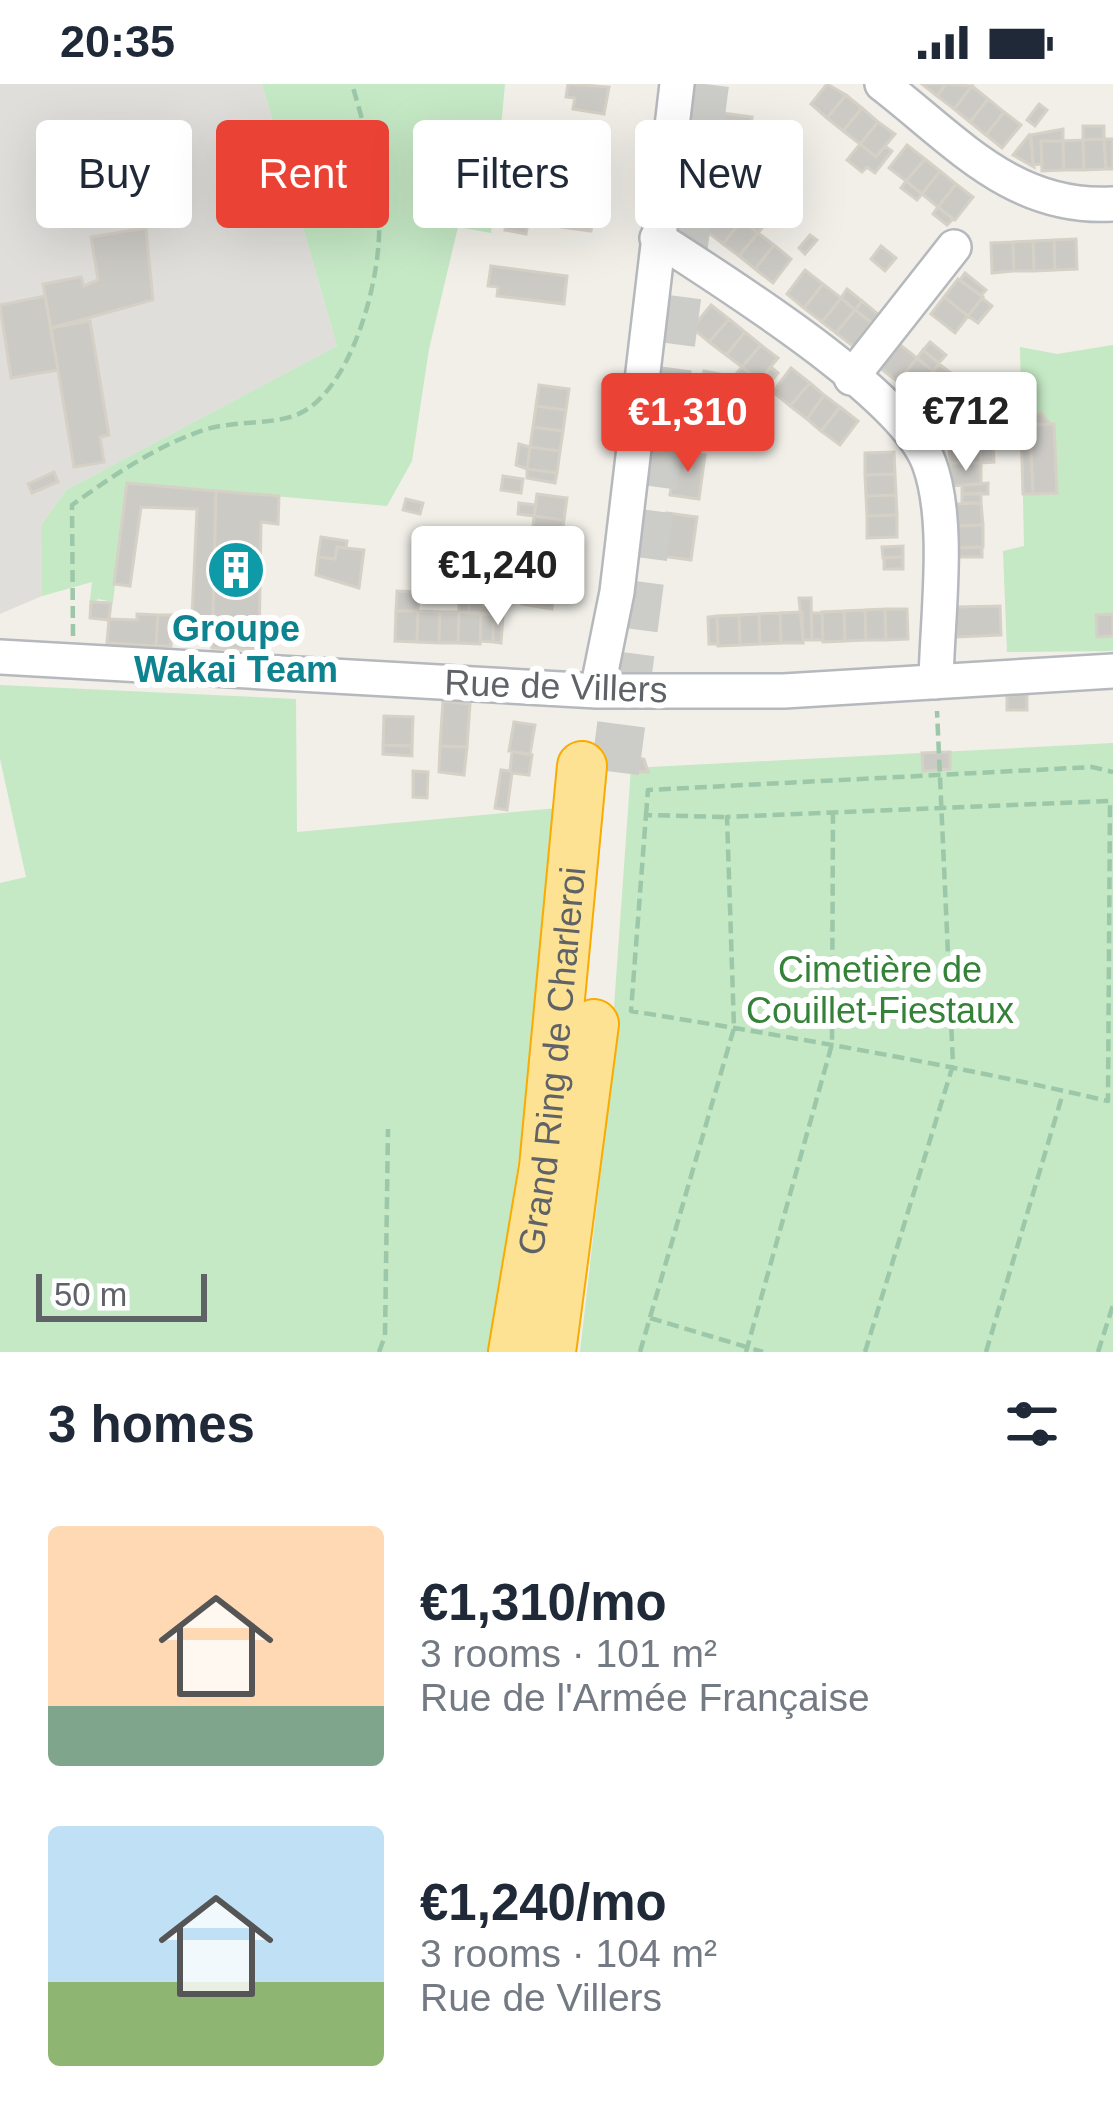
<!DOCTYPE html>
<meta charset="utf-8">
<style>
:root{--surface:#fff;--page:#f6f6f7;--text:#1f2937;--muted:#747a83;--accent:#ea4335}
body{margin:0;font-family:Arial,sans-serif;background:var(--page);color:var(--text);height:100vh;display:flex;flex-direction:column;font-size:45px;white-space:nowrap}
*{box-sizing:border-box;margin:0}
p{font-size:39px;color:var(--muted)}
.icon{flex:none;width:66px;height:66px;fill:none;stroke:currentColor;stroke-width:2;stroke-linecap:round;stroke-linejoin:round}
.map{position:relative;height:1268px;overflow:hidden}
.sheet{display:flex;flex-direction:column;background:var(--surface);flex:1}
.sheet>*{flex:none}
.hud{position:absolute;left:36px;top:36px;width:1041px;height:108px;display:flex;gap:24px}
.scale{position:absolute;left:36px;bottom:30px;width:171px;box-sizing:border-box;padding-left:12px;border:6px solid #5f6368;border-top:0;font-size:33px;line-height:42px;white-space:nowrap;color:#5f6368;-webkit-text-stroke:9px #fff;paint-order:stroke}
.price{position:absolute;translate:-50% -102px;padding:0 27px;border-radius:12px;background:#fff;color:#222;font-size:39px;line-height:78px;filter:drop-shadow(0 3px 6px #0008)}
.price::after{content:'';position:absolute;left:50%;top:72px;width:36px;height:27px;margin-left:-18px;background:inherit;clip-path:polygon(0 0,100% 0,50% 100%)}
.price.active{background:var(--accent);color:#fff}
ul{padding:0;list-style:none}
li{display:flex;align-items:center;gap:36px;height:300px;padding:0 48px}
li span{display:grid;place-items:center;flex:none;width:336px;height:240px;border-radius:12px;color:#555}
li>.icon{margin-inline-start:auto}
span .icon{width:144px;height:144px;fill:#fffc;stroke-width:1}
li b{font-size:51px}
h2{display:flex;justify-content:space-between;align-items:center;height:144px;padding:0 48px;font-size:51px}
.tag{padding:0 42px;border-radius:12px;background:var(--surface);box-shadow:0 12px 48px #0002;font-size:42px;line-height:108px}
.tag.active{background:var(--accent);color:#fff}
.status{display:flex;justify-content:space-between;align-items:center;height:84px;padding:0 60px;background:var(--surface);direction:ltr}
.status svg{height:33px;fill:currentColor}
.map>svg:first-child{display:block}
</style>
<div class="status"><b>20:35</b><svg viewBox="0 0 49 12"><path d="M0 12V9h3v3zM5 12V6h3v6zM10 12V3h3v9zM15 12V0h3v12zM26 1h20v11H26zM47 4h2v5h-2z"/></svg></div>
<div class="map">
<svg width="1113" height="1268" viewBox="0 0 1113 1268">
<rect width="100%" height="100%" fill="#f1efe8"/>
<path fill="#e0deda" d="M0,0H262L337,262L66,406L41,441L42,512L0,530Z"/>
<path fill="#c5e8c5" d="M262,0H505L491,149L458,143L429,265L412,377L387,422L127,399L113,518L98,515L89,525L92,498L42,512L41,441L66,406L337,262Z
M1113,261V567L1007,568L1003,467L1024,462L1020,263L1057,270Z
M0,601L296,615L297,748L569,723L491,1268H0V799L26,793L0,675Z
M1113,659V1268H580L605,1050L631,684Z"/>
<path fill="#cccac5" stroke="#d6d1c6" stroke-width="3" d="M568,0L609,3L604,30L573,25L575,14L566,13Z
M827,0L846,11L827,34L811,20Z
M922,0H946L937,12Z
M946,0L972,2L954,25L937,12Z
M972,2L988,15L970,38L954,25Z
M846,11L862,24L843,47L827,34Z
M988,15L1004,28L986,51L970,38Z
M1039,20L1047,26L1035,42L1027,36Z
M862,24L878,38L860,60L843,47Z
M1004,28L1021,41L1002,64L986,51Z
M722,29L752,33L746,76L716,72Z
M878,38L895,50L876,73L860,60Z
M1083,42H1104V55L1083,56Z
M1063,45V57H1041L1042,80L1033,81L1031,51Z
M581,47L602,49L601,62L580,59Z
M1029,51L1030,53L1034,83L1013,71Z
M1104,55L1106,85L1084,86L1083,56Z
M1104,55H1113V85H1106Z
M1083,56L1084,86H1064L1063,57Z
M1041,57H1063L1064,86L1042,87Z
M560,58L572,59L570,77L557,75Z
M573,58L603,62L599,84L570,80Z
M860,60L876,73L885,62L892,67L875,89L867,83L862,88L847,76Z
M907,61L925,75L906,97L889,84Z
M925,75L940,87L922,110L906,97Z
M570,80L599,84L596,105L567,100Z
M940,87L956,100L938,123L922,110Z
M906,97L922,110L917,116L901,104Z
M567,100L596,105L594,125L564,120Z
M956,100L973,113L955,136L938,123Z
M551,119L564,120L561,141L548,139Z
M564,120L594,125L591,147L561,143Z
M724,122L742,136L723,160L705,146Z
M938,123L953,135L947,141L933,130Z
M749,126L766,139L758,149L742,136Z
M507,135L528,139L526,150L505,146Z
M742,136L758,149L739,172L723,160Z
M146,144L153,216L51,244L43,200L81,193L84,202L98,196L91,153Z
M758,149L774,161L755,185L739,172Z
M810,151L817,156L805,170L799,164Z
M1076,155L1077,185L1055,186L1054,156Z
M1054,156L1055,186L1034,187L1033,157Z
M1033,157L1034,187H1014L1013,158Z
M1013,158L1014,187L992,189L991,159Z
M774,161L791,175L773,199L755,185Z
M881,162L896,174L885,187L871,175Z
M491,182L567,192L564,220L497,212L498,203L488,202Z
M805,186L823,200L804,224L787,210Z
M965,189L986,206L981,212L960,196Z
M958,195L983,213L968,232L944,213Z
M823,200L841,214L822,238L804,224Z
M847,205L862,217L855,226L841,214Z
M45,212L58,286L11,294L0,221Z
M944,213L968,232L955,249L931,230Z
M841,214L855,226L836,249L822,238Z
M982,214L992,222L978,239L968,232Z
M862,217L878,230L872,239L855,226Z
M711,221L729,235L709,258L692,244Z
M855,226L872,239L854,263L836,249Z
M729,235L745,248L726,271L709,258Z
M90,237L109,351L100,353L104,378L74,383L51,244Z
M745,248L761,261L742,283L726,271Z
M930,258L946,271L939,279L923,266Z
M899,260L917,274L898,298L880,284Z
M761,261L778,274L759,297L742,283Z
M923,266L939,279L933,287L917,274Z
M917,274L933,287L914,310L898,298Z
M939,280L955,292L949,299L933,287Z
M742,283L758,297L751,305L736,290Z
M771,283L778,289L761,310L753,303Z
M791,284L810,299L790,322L773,308Z
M704,287L724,291L732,296L725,305L702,299Z
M933,287L949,299L930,323L914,310Z
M955,292L982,314L979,348H950L947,337L966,313L949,299Z
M810,299L824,311L807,335L790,322Z
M949,299L966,313L947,337L930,323Z
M539,301L569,305L566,326L536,322Z
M684,306L713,310L707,353L678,349Z
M824,311L840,323L821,347L807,335Z
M536,322L566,326L563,347L533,343Z
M840,323L858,337L840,361L821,347Z
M1041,329L1050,340L1030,341V332Z
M1054,340L1057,409L1033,410L1030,341Z
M1021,341H1030L1033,410H1023Z
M533,343L563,347L560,367L530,363Z
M980 352a8 8 0 1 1 16 0a8 8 0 1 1-16 0Z
M980,356L981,379H950L949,358Z
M993,357L994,378L981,379L980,358Z
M519,360L530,363L527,385L516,381Z
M530,363L560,367L557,389L527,385Z
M676,367L705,371L699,415L670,411Z
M894,368L895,390L865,391V369Z
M950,379H981V400L951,402Z
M527,385L557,389L555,399L527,394Z
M54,388L58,398L32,409L28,400Z
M895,390L896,411L866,412L865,391Z
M503,392L523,395L521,409L501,406Z
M127,399L216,407L213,533L192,532L197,425L141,423L130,502L114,500Z
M988,399V410H962V401Z
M216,407L279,412L278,440L261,438L259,566L212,564Z
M981,409V419H962V410Z
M537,410L567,414L564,436L534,432Z
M896,411L897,431L867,432L866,412Z
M406,415L423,419L420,430L403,426Z
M519,419L536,421L534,432L518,430Z
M981,419L983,441L952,442V420Z
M667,429L697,433L691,476L661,472Z
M897,431V453L867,454V432Z
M534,432L564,436L561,458L532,454Z
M983,441V463L953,464L952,442Z
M321,453L347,457L346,464L337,463L335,475L318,473Z
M903,462V473L883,474L882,463Z
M337,463L364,466L359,504L316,491L318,473L335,475Z
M982,463V473H956L955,464Z
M531,465L558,469L557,480L529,476Z
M903,473V485H884V474Z
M529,476L558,480L555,502L525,498Z
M519,479L528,480L525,498L514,496Z
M525,498L555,502L552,525L522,520Z
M397,507L419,508L418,527H396Z
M459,514H469V529L459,528Z
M469,514L481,516V524H492L493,531L469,529Z
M799,514H811L812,556H803Z
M91,518L111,519L109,536L90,534Z
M1000,522L1001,551L957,553L956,523Z
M885,525L886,556H866L865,526Z
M885,525H907L908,555L886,556Z
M865,526L866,556L845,557L844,527Z
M396,527H418L417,558L395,557Z
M418,527L440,528L439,559L417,558Z
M844,527L845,557L823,558L822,528Z
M440,528H459L458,559H439Z
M459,528L481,529L480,560L458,559Z
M802,528L803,559H781L780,529Z
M481,529L493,531V558L480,557Z
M780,529L781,559L760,560L759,530Z
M811,529H822L823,556H812Z
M137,530L158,531L156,562L107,559L109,535L137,536Z
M759,530L760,560L740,561L739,531Z
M1113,530V552L1097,553L1096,531Z
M158,531H173L171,562H156Z
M173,531L182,532L181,555H171Z
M493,531H503L501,559L493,558Z
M739,531L740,561L718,562L717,532Z
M717,532L718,560H709L708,533Z
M1027,610V626H1007V611Z
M443,617L470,620L467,663L440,662Z
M384,632L413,633L412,662L383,661Z
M514,638L535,641L530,670L509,667Z
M383,661L412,662V672L383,670Z
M440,662L467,663L464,691L439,688Z
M512,668L532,671L529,691L512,689L507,726L495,724L501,686L510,687Z
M950,668V685L923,687L922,669Z
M636,674L644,675L648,688L635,687Z
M413,687L428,688L427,714L413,713Z"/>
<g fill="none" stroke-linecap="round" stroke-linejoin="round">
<path stroke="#ccccc8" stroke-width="48" stroke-dasharray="48 24" stroke-linecap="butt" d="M615,688L705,0"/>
<g stroke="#b5b8bc" stroke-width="38">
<path id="minor" d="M882,0C956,57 1013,126 1113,120
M657,154C723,197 903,309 929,379C951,438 937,534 936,598
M851,294L954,163
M0,573L597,607H784L1113,587
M597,607L617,508L677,0"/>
</g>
<g stroke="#f9ab00" stroke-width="52">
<g id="highway">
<path id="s1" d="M513,1268L544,1083L582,682"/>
<path d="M551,1268L594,940"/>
</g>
</g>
<path stroke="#9cc7a9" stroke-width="4.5" stroke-dasharray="12 6" stroke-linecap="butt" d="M73,552L72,421C114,391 157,361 207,345C237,336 281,342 306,326C355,295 382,190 379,135C377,89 365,44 352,0
M646,731L648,706L1092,683L1113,688
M650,1234L763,1268
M379,1268L385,1252L388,1045
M640,1268L734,944L727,733L1110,717L1108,1017C950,980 791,953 631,927L646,731L727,733
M746,1268L832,960L833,727
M865,1268L953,981L937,627
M986,1268L1063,1009
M1098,1268L1113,1221"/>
<use href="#minor" stroke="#fff" stroke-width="33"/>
<use href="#highway" stroke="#fde293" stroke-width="48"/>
</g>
<defs>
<g id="building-disc" transform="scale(3)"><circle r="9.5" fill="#0f9aa8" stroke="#fff"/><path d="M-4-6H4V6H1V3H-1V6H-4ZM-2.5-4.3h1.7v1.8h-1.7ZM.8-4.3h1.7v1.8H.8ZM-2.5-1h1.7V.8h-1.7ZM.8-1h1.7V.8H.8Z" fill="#fff"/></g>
</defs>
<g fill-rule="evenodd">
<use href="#building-disc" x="236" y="486"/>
</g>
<g text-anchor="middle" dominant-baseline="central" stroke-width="12" stroke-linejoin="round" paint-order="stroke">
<g font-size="36" font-weight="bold" fill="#0d838f" stroke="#fff">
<text x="236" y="544">Groupe<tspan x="236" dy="41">Wakai Team</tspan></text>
</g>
<g font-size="36" fill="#5f6368" stroke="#fff">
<text transform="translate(556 602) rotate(2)">Rue de Villers</text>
<text stroke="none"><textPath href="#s1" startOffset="294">Grand Ring de Charleroi</textPath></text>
</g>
<g font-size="36" fill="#348238" stroke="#fff">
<text x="880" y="885">Cimetière de<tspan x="880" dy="41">Couillet-Fiestaux</tspan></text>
</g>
</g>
</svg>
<div class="scale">50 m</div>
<b class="price" style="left:966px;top:390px">€712</b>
<b class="price active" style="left:688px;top:391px">€1,310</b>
<b class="price" style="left:498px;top:544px">€1,240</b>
<div class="hud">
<a class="tag">Buy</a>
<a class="tag active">Rent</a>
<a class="tag">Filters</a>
<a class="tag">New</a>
</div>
</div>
<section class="sheet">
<h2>3 homes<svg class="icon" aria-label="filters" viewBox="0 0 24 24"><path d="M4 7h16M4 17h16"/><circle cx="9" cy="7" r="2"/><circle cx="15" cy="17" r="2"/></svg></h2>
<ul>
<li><span style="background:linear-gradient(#ffd9b3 75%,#7fa58c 0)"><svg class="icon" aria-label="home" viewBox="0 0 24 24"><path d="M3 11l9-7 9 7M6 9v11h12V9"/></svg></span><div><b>€1,310/mo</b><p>3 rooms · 101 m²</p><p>Rue de l'Armée Française</p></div></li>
<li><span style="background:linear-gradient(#bfe0f5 65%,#8fb573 0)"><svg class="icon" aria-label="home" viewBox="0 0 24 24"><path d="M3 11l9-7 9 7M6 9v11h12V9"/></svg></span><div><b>€1,240/mo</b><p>3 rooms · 104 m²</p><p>Rue de Villers</p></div></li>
</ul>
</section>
